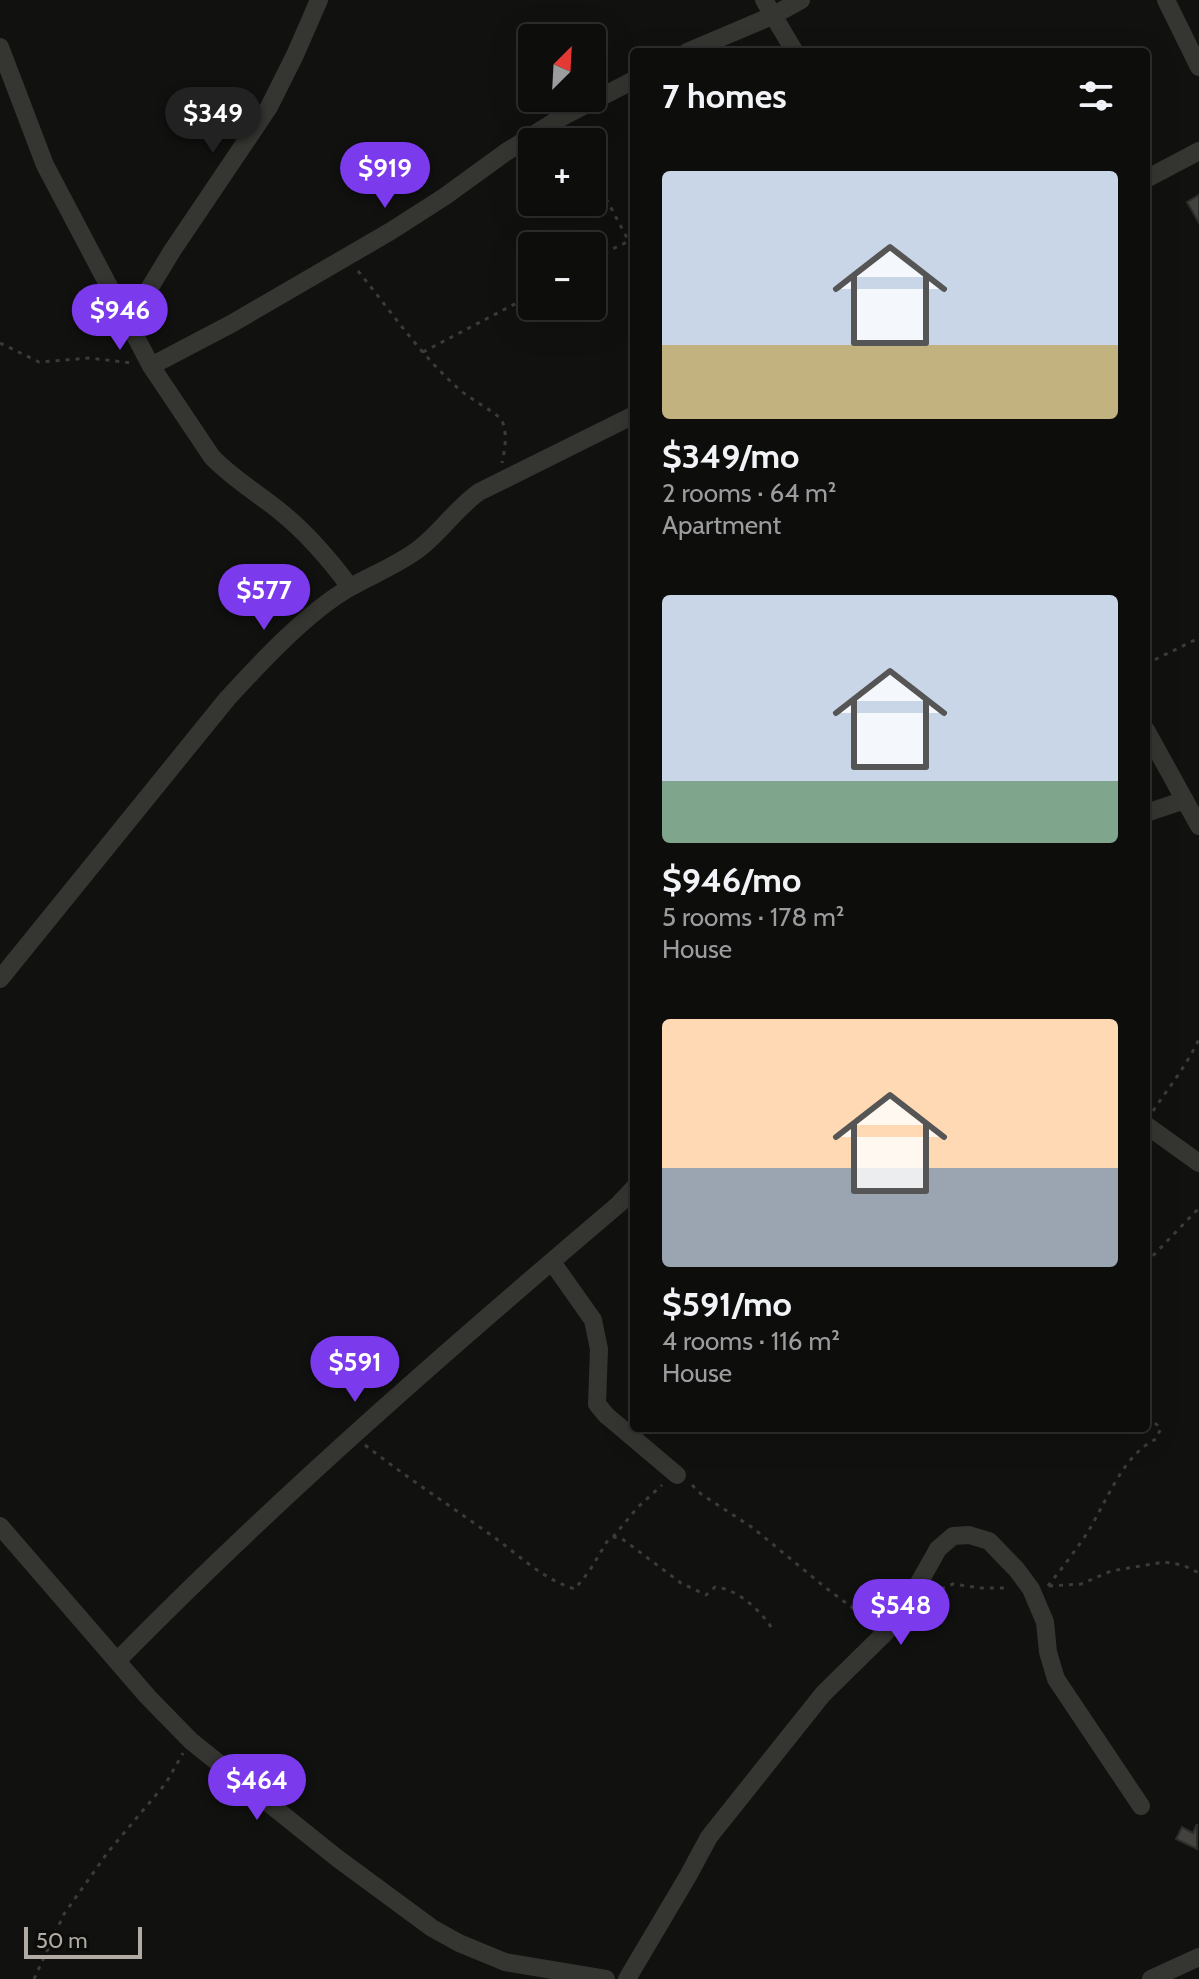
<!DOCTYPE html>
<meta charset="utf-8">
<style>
:root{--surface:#0d0d0c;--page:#1b1b1a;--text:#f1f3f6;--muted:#9a9c9d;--line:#2d2d2d;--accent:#7c3aed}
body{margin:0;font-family:Cabin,sans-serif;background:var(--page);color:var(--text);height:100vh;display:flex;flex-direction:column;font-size:30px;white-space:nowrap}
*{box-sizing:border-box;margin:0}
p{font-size:26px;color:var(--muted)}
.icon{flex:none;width:44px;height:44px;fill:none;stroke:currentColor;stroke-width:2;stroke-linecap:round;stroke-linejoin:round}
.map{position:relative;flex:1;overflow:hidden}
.side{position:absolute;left:630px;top:48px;width:520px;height:1384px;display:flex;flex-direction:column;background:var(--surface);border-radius:8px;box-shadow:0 8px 32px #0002,0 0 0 2px var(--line)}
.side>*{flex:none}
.needle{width:52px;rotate:24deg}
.tools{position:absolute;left:518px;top:24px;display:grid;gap:16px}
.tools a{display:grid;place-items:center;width:88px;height:88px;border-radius:8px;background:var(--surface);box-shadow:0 8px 32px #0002,0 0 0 2px var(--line);font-size:40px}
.scale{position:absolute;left:24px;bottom:20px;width:118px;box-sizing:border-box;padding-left:8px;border:4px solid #b0aba3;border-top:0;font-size:22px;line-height:28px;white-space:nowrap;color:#b0aba3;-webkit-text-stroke:6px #0c0c0b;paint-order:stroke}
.price{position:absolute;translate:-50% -68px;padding:0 18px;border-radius:28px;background:var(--accent);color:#fff;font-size:26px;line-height:52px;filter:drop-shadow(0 2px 4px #0008)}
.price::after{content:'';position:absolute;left:50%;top:48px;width:24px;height:18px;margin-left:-12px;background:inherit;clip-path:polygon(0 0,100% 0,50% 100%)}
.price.on{background:#222;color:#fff}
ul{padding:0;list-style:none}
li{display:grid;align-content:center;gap:16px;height:424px;padding:0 32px}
li span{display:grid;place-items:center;height:248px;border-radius:8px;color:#555}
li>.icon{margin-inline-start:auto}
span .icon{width:144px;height:144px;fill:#fffc;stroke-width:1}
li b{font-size:34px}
h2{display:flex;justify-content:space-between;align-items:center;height:96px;padding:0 32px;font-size:34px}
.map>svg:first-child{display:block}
</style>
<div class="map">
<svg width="1199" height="1979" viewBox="0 0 1199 1979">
<rect width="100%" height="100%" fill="#111110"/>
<path fill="#44423f" stroke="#2d2d2a" stroke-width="2" d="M1199,195V223L1187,202Z
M1197,1824V1849L1176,1839L1182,1827L1193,1833Z"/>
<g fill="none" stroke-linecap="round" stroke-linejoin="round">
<path stroke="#3c3b38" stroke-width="3" stroke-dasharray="4 6" stroke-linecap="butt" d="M570,131L576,142
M592,172L627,238V242L592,259
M358,271C391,311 420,355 460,390C473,401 489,408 501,419C508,431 505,449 502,463
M0,343L39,362L90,358L131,363
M423,352L532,295
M1146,664L1199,638
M1153,1111C1169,1087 1187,1065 1199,1039
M1146,1263L1199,1208
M365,1445C406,1477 449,1505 491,1535C519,1555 542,1579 575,1589L590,1570L608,1540L613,1537L621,1538L681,1583L706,1595L715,1587C738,1589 763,1612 774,1632
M692,1485L701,1494L753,1528L826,1588L873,1623
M613,1537L638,1507L662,1485
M1048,1586C1062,1568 1077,1549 1089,1530C1107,1500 1124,1454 1156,1439L1161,1428L1146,1416
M1049,1586L1081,1584L1111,1571L1164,1562L1183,1565L1199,1573
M932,1593L953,1584L980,1588H1010
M34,1979L64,1914L108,1852L166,1783L183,1753"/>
<path stroke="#353531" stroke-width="18" d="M764,0L795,52
M1166,0L1199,67
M0,47L45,165L151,366L212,457C233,479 259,494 282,513C308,534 330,560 350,587
M687,52L772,16L801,0
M1146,179L1199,151
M129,322L172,251L269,107L295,55L319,0
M151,366L231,324L391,231L444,197L506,152L562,117L634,80
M1146,730L1199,826
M1146,813L1185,800
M0,979L227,699C260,663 308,611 351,587C372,575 395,566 416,551C439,535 455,509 479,492L634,415
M1146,1125L1199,1163
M552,1262L593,1320L599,1349L597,1404L606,1415L677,1475
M0,1526L148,1697L191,1741L337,1858L432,1928L459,1943L505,1962L606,1979
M117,1661C276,1499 446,1351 619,1204L634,1188
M627,1979L688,1876L709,1837L823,1694L886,1632L910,1599L938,1549L953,1536L969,1535L989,1541L1017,1570L1031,1589L1045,1622L1048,1652L1056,1679L1141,1806
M1151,1979L1199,1957"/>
</g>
</svg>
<div class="tools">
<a><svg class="needle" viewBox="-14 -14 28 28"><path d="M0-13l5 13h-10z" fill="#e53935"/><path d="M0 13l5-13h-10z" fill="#9a9c9d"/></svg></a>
<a>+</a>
<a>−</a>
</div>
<div class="scale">50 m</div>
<b class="price on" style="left:213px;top:155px">$349</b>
<b class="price" style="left:385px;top:210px">$919</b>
<b class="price" style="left:120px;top:352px">$946</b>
<b class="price" style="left:264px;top:632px">$577</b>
<b class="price" style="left:355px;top:1404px">$591</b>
<b class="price" style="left:901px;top:1647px">$548</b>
<b class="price" style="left:257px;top:1822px">$464</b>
<section class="side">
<h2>7 homes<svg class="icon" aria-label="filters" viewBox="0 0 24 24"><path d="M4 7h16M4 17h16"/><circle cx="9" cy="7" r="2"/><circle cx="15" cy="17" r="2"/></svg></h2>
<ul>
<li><span style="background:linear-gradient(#c9d6e8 70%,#c2b280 0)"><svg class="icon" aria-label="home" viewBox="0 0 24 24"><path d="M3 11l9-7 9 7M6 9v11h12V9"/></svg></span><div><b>$349/mo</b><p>2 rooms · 64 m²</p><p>Apartment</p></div></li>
<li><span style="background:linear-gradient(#c9d6e8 75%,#7fa58c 0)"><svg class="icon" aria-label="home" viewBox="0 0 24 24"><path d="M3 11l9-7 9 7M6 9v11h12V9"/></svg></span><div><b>$946/mo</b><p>5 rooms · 178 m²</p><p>House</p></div></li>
<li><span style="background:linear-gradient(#ffd9b3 60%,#9aa5b1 0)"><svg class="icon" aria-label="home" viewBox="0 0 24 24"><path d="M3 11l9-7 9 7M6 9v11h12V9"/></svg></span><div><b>$591/mo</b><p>4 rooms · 116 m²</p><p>House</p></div></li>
</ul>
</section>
</div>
